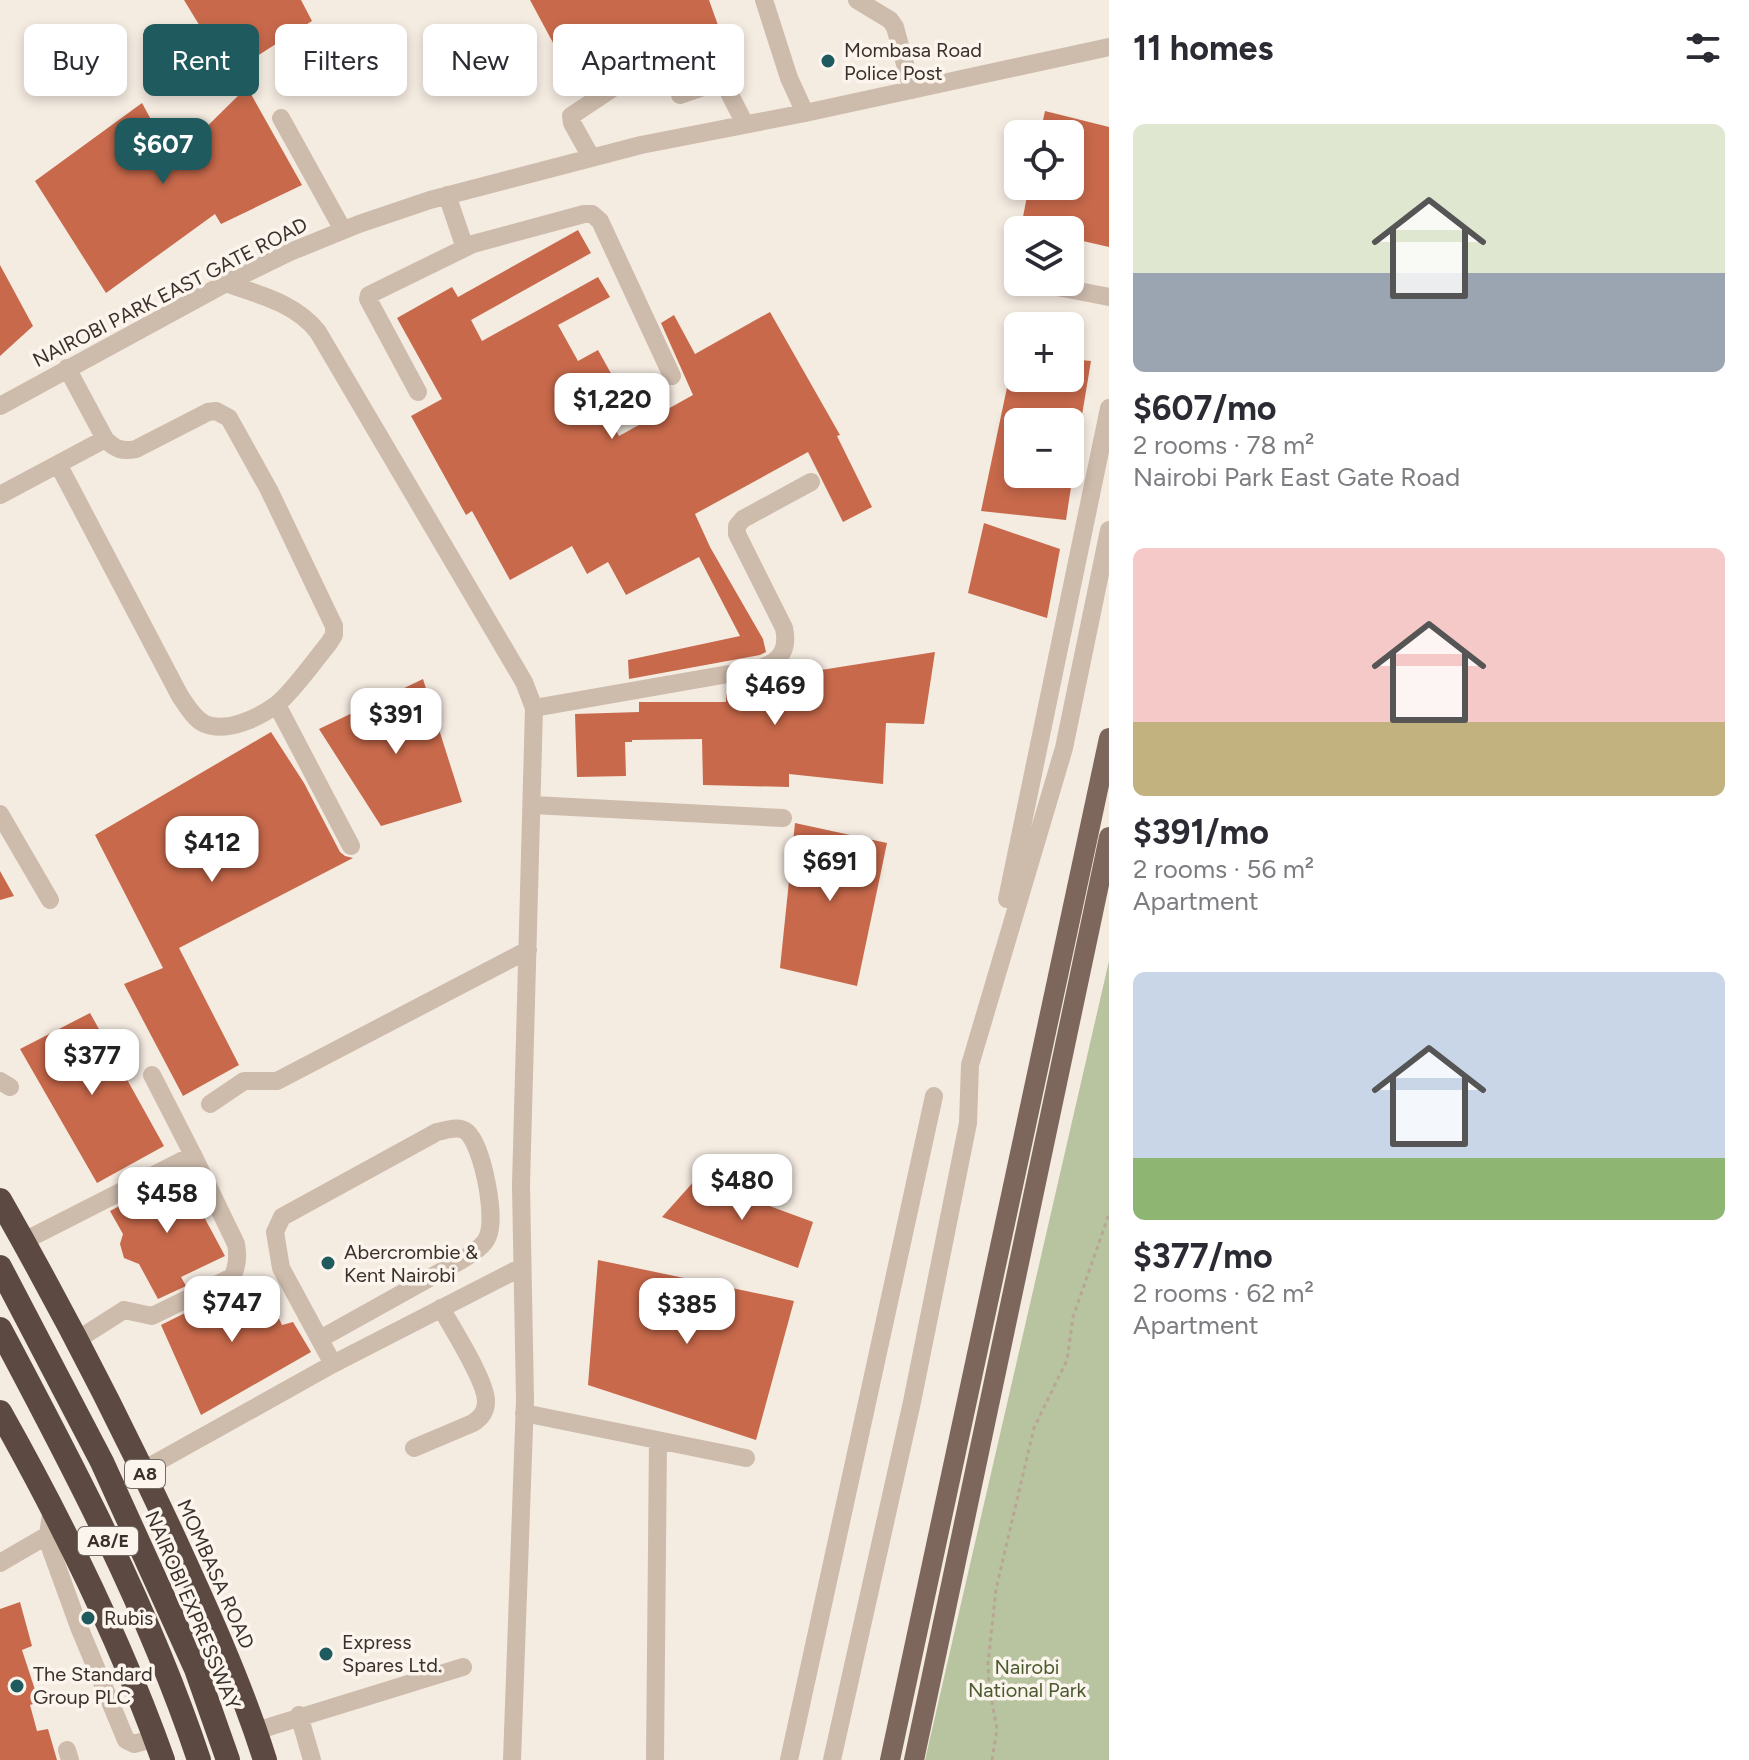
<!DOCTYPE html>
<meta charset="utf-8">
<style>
:root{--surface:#fff;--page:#f7f7f7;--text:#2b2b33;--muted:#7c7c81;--accent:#1f5a5e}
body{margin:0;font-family:Figtree,sans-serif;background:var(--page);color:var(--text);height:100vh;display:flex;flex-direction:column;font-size:30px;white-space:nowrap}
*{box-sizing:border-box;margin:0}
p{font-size:26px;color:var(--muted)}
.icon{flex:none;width:44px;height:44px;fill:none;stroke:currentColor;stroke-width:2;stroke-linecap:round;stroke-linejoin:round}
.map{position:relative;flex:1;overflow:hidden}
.side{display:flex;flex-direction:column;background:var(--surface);width:640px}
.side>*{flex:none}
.hud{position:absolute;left:24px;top:24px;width:760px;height:72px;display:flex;gap:16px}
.tools{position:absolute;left:1004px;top:120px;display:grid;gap:16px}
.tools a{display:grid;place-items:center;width:80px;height:80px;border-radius:12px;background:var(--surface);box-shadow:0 4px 12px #0003;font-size:40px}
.price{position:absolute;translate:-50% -68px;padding:0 18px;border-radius:16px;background:#fff;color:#222;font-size:26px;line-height:52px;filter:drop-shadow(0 2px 4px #0008)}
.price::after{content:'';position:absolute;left:50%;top:48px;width:24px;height:18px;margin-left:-12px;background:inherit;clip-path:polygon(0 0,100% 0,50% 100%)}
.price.on{background:var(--accent);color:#fff}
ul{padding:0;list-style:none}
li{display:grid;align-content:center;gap:16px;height:424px;padding:0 24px}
li span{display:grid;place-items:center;height:248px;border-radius:12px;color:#555}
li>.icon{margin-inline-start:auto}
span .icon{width:144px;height:144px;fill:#fffc;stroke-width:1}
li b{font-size:34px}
h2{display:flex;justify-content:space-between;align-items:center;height:96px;padding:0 24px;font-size:34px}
.chip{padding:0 28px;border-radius:12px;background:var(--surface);box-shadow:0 4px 12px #0003;font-size:28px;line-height:72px}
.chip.on{background:var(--accent);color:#fff}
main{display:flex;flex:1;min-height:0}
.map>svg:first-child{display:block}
</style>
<main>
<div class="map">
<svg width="1109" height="1760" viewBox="0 0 1109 1760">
<rect width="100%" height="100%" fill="#f4ebe1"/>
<path fill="#b8c4a0" d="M1109,961V1760H925Z"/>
<path fill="#c8694b" d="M184,0H301L312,21L229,74Z
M530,0H709L729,56L572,78Z
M247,87L302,185L221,224L215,214L106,293L35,181L142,103L173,160Z
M1045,111L1109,127V247L1070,238V230H1033L1021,227L1029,186H1070V134H1040Z
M578,230L591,253L471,320L482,341L598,277L610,297L558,325L578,361L598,350L618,386L598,397L619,436L693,395L661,323L674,315L695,354L770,312L840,435L837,436L872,507L843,522L808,452L695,514L710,547L763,639L766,652L760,655L629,679L628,660L740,636L699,557L626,595L608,562L587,574L572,546L510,580L472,511L466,515L411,416L442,399L397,318L452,287L458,297Z
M0,265L33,326L0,356Z
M1070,359L1091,361L1076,451L1070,450V422H1018V474H1073L1066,520L981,511L1009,378H1070Z
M984,523L1060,549L1047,618L968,593Z
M935,652L924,724L886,723L883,784L789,774V787L703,785L702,739L632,740V742H625L626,776L577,777L575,714L639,712V702H726V694L803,692L802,673Z
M423,679L462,802L381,826L319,729Z
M271,732L304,783L340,852L345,856L353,858L179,948L239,1065L183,1096L124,984L163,968L95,835Z
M795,823L887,843L857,986L780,968Z
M0,871L14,896L0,900Z
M90,1013L164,1146L97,1183L20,1049Z
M181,1174L225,1256L181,1277L186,1286L158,1299L139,1264L124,1258L120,1244L123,1234L110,1211Z
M696,1179L813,1222L798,1268L662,1217Z
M598,1260L794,1301L756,1440L588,1385Z
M259,1276L282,1325L293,1322L311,1352L201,1415L161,1325Z
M20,1602L32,1646L22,1650L39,1702L30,1705L37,1731L48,1729L57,1760H0V1609Z"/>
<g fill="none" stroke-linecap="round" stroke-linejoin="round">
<path stroke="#b9a596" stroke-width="3" stroke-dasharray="4 4" stroke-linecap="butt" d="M992,1760L997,1729L989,1686L988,1664L996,1589L1034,1428L1067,1360L1073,1317L1109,1214"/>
<path stroke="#cdbbac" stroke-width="18" d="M764,0L789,78L805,113
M857,0L890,20L895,27L912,90
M680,95L712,84L724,83L745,124
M281,118L343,230
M591,157L572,123L571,116L613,88
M447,195L465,248
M1031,282L1109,297
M226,283C259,295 296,303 318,332L524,682L534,708L521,1185L525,1400L512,1760
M418,392L368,299L369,295L473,244L584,214H592L600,221L672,376
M0,406L226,283L290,252L359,224L430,200L641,145L805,113L1109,47
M58,464L180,696C187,706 194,719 205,724C227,733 258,718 276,705C292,693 315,660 329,643L334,635V626L269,490L229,418L216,411L208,412L136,449C122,452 115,449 105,439L67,368
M0,495L105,439
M277,705L351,846
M534,708L757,669C779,663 789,651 784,628L737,534V526L743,519L811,482
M533,805L783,818
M0,814L50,900
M1007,899L1109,408
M0,1081L10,1087
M210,1104L244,1081H277L528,950
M24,1241L193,1155L152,1075
M320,1339L460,1261C470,1255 484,1247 488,1236C496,1216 483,1147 467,1132C459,1125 447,1130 437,1132L282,1217L275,1232L281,1268L333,1364
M77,1340L124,1310L152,1316L232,1277C238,1266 238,1255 236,1244L193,1155
M524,1413L746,1458
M414,1448L473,1423C481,1418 486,1412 486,1402C487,1382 452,1328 441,1308
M143,1470L333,1364L522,1267
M52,1508L48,1535L51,1550L79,1627L126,1740L134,1744L155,1738
M0,1563L48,1535
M299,1715L312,1760
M256,1731L463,1667
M67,1750L70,1760
M655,1760L658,1440
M789,1760L934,1096
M832,1760L912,1402L968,1123L970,1065L1064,748L1109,530"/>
<path stroke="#7d675c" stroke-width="20" d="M890,1760L1109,738
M914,1760L1109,837"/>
<path stroke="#5c4a42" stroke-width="24" d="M0,1200C61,1307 118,1417 170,1529C205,1605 240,1681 265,1760
M0,1267L102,1462L196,1669L228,1760
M0,1329C74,1468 149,1610 199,1760
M0,1412C63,1524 120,1639 163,1760"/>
</g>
<g fill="#1f5a5e" stroke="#fbf5ee" stroke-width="3">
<circle cx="828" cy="61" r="8"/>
<circle cx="328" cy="1263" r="8"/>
<circle cx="88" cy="1618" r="8"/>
<circle cx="326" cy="1654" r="8"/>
<circle cx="17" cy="1686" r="8"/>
</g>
<g text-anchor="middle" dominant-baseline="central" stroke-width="7" stroke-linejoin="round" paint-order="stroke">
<g fill="#fbf5ee" stroke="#756b66" stroke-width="2">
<rect x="125" y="1460" width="40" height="28" rx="6"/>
<rect x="78" y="1527" width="60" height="28" rx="6"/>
</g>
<g font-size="18" font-weight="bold" fill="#3b302b">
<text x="145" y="1474">A8</text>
<text x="108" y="1541">A8/E</text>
</g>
<g font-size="20" fill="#3b302b" stroke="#fbf5ee" text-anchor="start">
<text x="844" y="50">Mombasa Road<tspan x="844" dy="23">Police Post</tspan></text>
<text x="344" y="1252">Abercrombie &amp;<tspan x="344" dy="23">Kent Nairobi</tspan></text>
<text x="104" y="1618">Rubis</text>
<text x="342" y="1642">Express<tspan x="342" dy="23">Spares Ltd.</tspan></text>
<text x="33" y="1674">The Standard<tspan x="33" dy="23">Group PLC</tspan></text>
</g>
<g font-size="20" fill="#3b302b" stroke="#fbf5ee">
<text transform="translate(170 292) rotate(-27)">NAIROBI PARK EAST GATE ROAD</text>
<text transform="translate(216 1574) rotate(66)">MOMBASA ROAD</text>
<text transform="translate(193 1610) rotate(67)">NAIROBI EXPRESSWAY</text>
</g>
<g font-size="20" fill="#4a5a2e" stroke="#fbf5ee">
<text x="1027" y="1667">Nairobi<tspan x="1027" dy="23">National Park</tspan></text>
</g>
</g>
</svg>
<div class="tools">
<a><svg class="icon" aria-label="locate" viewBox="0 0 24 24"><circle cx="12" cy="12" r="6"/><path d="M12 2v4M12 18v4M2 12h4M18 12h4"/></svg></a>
<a><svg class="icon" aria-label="layers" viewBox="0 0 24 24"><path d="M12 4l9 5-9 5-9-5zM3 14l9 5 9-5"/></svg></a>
<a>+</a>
<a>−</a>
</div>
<b class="price on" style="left:163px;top:186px">$607</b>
<b class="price" style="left:612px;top:441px">$1,220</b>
<b class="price" style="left:775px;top:727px">$469</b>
<b class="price" style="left:396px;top:756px">$391</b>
<b class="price" style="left:212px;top:884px">$412</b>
<b class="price" style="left:830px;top:903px">$691</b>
<b class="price" style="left:92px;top:1097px">$377</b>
<b class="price" style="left:742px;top:1222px">$480</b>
<b class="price" style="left:167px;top:1235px">$458</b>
<b class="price" style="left:232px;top:1344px">$747</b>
<b class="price" style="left:687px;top:1346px">$385</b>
<div class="hud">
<a class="chip">Buy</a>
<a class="chip on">Rent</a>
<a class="chip">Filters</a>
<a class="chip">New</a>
<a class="chip">Apartment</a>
</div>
</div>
<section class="side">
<h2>11 homes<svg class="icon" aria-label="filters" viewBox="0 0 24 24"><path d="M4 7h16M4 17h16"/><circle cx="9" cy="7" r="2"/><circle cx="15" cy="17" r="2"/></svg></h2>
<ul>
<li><span style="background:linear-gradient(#dfe7d0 60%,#9aa5b1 0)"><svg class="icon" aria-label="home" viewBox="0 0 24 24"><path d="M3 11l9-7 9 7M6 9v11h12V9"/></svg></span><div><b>$607/mo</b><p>2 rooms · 78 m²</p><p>Nairobi Park East Gate Road</p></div></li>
<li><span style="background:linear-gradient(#f6c9c9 70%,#c2b280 0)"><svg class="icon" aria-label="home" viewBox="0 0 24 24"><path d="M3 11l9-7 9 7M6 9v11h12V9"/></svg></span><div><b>$391/mo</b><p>2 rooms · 56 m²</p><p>Apartment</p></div></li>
<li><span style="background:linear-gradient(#c9d6e8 75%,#8fb573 0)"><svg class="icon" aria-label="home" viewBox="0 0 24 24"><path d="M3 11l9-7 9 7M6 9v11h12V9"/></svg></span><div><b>$377/mo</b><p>2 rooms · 62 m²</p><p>Apartment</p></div></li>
</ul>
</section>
</main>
